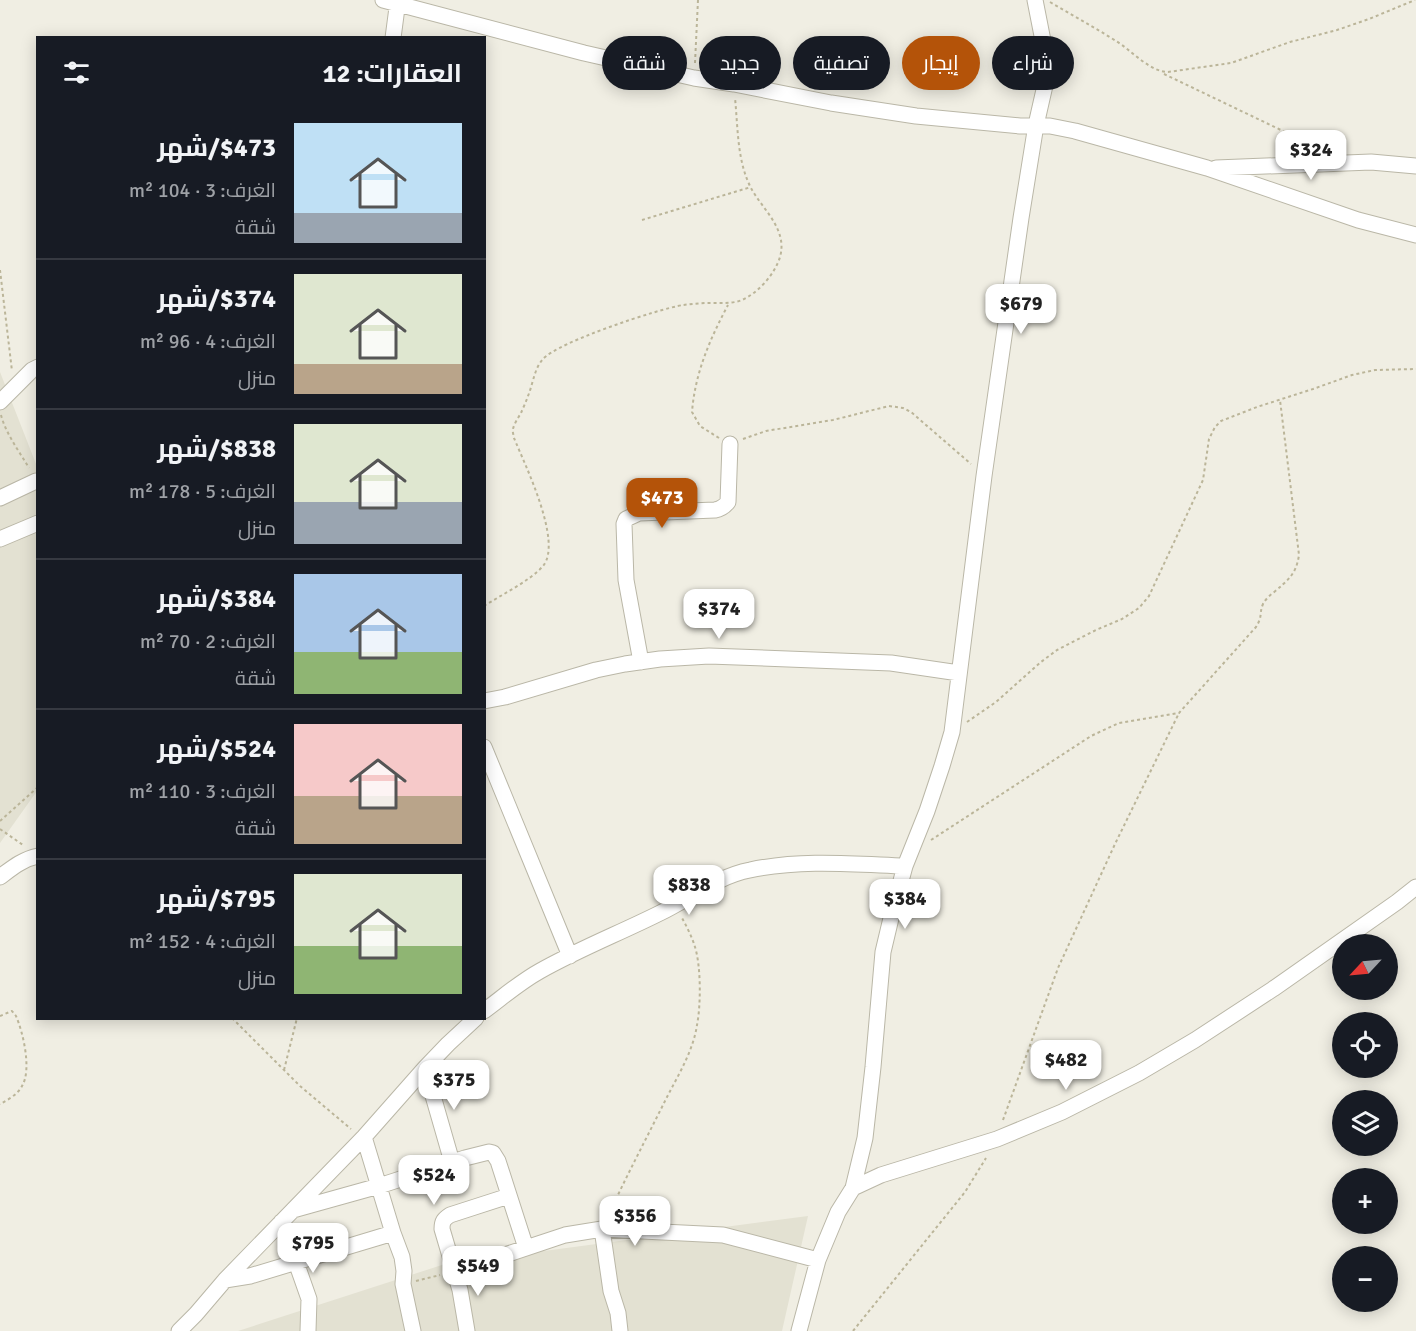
<!DOCTYPE html>
<html lang="ar">
<meta charset="utf-8">
<style>
:root{--surface:#171b24;--page:#20242c;--text:#f1f3f6;--muted:#9ea1a6;--line:#363941;--accent:#b45309}
body{margin:0;font-family:Signika,Cairo,sans-serif;background:var(--page);color:var(--text);direction:rtl;height:100vh;display:flex;flex-direction:column;font-size:22px;white-space:nowrap}
*{box-sizing:border-box;margin:0}
p{font-size:20px;color:var(--muted)}
.icon{flex:none;width:33px;height:33px;fill:none;stroke:currentColor;stroke-width:2;stroke-linecap:round;stroke-linejoin:round}
.map{position:relative;flex:1;overflow:hidden;direction:ltr}
.drawer{position:absolute;left:36px;top:36px;width:450px;height:984px;display:flex;flex-direction:column;background:var(--surface);border-radius:0px;box-shadow:0 3px 15px #0003;direction:rtl}
.drawer>*{flex:none}
.top-card{position:absolute;left:504px;top:36px;width:570px;height:54px;direction:rtl;display:flex;gap:12px}
.needle{width:39px;rotate:244deg}
.controls{position:absolute;left:1332px;top:934px;display:grid;gap:12px}
.controls a{display:grid;place-items:center;width:66px;height:66px;border-radius:50%;background:var(--surface);box-shadow:0 3px 15px #0003;font-size:30px}
.price{position:absolute;translate:-50% -51px;padding:0 14px;border-radius:12px;background:#fff;color:#222;font-size:20px;line-height:39px;filter:drop-shadow(0 2px 3px #0008)}
.price::after{content:'';position:absolute;left:50%;top:36px;width:18px;height:14px;margin-left:-9px;background:inherit;clip-path:polygon(0 0,100% 0,50% 100%)}
.price.on{background:var(--accent);color:#fff}
ul{padding:0;list-style:none}
li{display:flex;align-items:center;gap:18px;height:150px;padding:0 24px}
li+li{border-top:2px solid var(--line)}
li span{display:grid;place-items:center;flex:none;width:168px;height:120px;border-radius:0px;color:#555}
li>.icon{margin-inline-start:auto}
span .icon{width:72px;height:72px;fill:#fffc;stroke-width:1}
li b{font-size:26px}
h2{display:flex;justify-content:space-between;align-items:center;height:72px;padding:0 24px;font-size:26px}
.chip{padding:0 21px;border-radius:27px;background:var(--surface);box-shadow:0 3px 15px #0003;font-size:21px;line-height:54px}
.chip.on{background:var(--accent);color:#fff}
.map>svg:first-child{display:block}
</style>
<div class="map">
<svg width="1416" height="1331" viewBox="0 0 1416 1331">
<rect width="100%" height="100%" fill="#f0eee3"/>
<path fill="#e3e1d2" d="M0,372L38,469L37,791L0,843Z
M808,1216L782,1331H238L445,1264Z"/>
<g fill="none" stroke-linecap="round" stroke-linejoin="round">
<g stroke="#bab7a7" stroke-width="17">
<path id="minor" d="M383,0L584,53L694,78L734,84L831,103L916,116L1020,126H1050L1075,131L1207,168L1358,220L1416,235
M393,38L398,0
M1216,168L1371,162L1416,166
M0,402L32,370L38,367
M0,498L36,481
M0,539L38,523
M641,662L626,580L624,524L626,519L639,513L715,510C721,509 724,507 728,502L730,444
M484,701L505,697L596,670L625,664L660,659L709,656L891,663L959,673
M484,747L570,956
M0,877C12,868 23,859 38,856
M484,1011C503,997 520,982 540,971C579,949 620,933 660,913C689,899 718,876 750,870C802,859 853,864 905,866
M425,1068L452,1162
M364,1137L393,1233L402,1257L404,1271L403,1284L413,1331
M853,1188L865,1138L873,1067L883,952L892,914L905,866L927,811L942,766L952,732L984,476L1021,218L1036,125L1046,81L1045,51L1035,0
M293,1210L379,1186L465,1158L489,1152L493,1153L498,1161L526,1248
M281,1222L296,1262L309,1299L308,1331
M602,1229L611,1291L618,1313L620,1331
M454,1272L565,1235L602,1229L723,1235L818,1260
M225,1280L250,1276L393,1233
M179,1331L196,1314L225,1280L364,1137L425,1068L448,1044L476,1018
M467,1331L460,1290L442,1229C442,1221 444,1219 450,1215L509,1196
M799,1331L818,1260L838,1212L853,1188L881,1175L997,1139L1062,1112L1139,1073L1195,1040L1273,989L1397,902L1416,887"/>
</g>
<path stroke="#bbb599" stroke-width="2" stroke-dasharray="3 3" stroke-linecap="butt" d="M1050,2C1072,15 1094,27 1116,41C1131,50 1150,72 1168,72L1231,63L1290,42L1337,30L1369,19L1415,0
M695,63L698,0
M1164,74L1283,131L1331,148
M642,220L751,187
M0,270L12,371
M1,415C6,434 19,451 29,468
M719,438L700,426L692,412C695,373 710,339 728,305
M743,439L766,431L833,420L889,406L903,408L911,412L971,464
M484,606C501,595 530,581 543,566C563,542 525,465 514,438C514,437 512,430 513,429C514,424 518,418 521,413C523,408 526,402 528,396C533,384 534,369 543,359C558,342 658,309 683,305C692,304 701,303 710,303C721,303 732,304 742,300C758,293 775,274 780,257C788,229 762,209 751,188C737,161 738,128 735,98
M967,722L996,702L1041,662L1057,650L1096,630L1122,619L1139,608L1149,596L1203,480L1209,439L1215,427L1221,421L1257,407L1313,389L1352,375L1375,370L1416,369
M0,821L38,787
M0,829L23,845
M931,840L1091,736L1119,723L1179,713L1256,627C1263,616 1259,613 1263,604C1265,600 1269,596 1273,593C1288,580 1296,575 1299,555L1280,400
M0,1016L12,1011L16,1016C23,1032 32,1070 22,1086C18,1094 8,1100 0,1104
M232,1018L300,1086L351,1129
M284,1070L297,1018
M1003,1120L1058,968L1115,844L1179,713
M608,1216C626,1177 646,1139 665,1101C677,1077 693,1052 697,1025C701,1005 701,966 695,947C692,937 687,927 682,918
M416,1281L440,1275
M853,1331L965,1192L986,1158"/>
<use href="#minor" stroke="#fff" stroke-width="15"/>
</g>
</svg>
<div class="controls">
<a><svg class="needle" viewBox="-14 -14 28 28"><path d="M0-13l5 13h-10z" fill="#e53935"/><path d="M0 13l5-13h-10z" fill="#9ea1a6"/></svg></a>
<a><svg class="icon" aria-label="locate" viewBox="0 0 24 24"><circle cx="12" cy="12" r="6"/><path d="M12 2v4M12 18v4M2 12h4M18 12h4"/></svg></a>
<a><svg class="icon" aria-label="layers" viewBox="0 0 24 24"><path d="M12 4l9 5-9 5-9-5zM3 14l9 5 9-5"/></svg></a>
<a>+</a>
<a>−</a>
</div>
<b class="price" style="left:1311px;top:181px">$324</b>
<b class="price" style="left:1021px;top:335px">$679</b>
<b class="price on" style="left:662px;top:529px">$473</b>
<b class="price" style="left:719px;top:640px">$374</b>
<b class="price" style="left:689px;top:916px">$838</b>
<b class="price" style="left:905px;top:930px">$384</b>
<b class="price" style="left:1066px;top:1091px">$482</b>
<b class="price" style="left:454px;top:1111px">$375</b>
<b class="price" style="left:434px;top:1206px">$524</b>
<b class="price" style="left:635px;top:1247px">$356</b>
<b class="price" style="left:313px;top:1274px">$795</b>
<b class="price" style="left:478px;top:1297px">$549</b>
<div class="top-card">
<a class="chip">شراء</a>
<a class="chip on">إيجار</a>
<a class="chip">تصفية</a>
<a class="chip">جديد</a>
<a class="chip">شقة</a>
</div>
<section class="drawer">
<h2>العقارات: 12<svg class="icon" aria-label="filters" viewBox="0 0 24 24"><path d="M4 7h16M4 17h16"/><circle cx="9" cy="7" r="2"/><circle cx="15" cy="17" r="2"/></svg></h2>
<ul>
<li><span style="background:linear-gradient(#bfe0f5 75%,#9aa5b1 0)"><svg class="icon" aria-label="home" viewBox="0 0 24 24"><path d="M3 11l9-7 9 7M6 9v11h12V9"/></svg></span><div><b>$473/شهر</b><p>الغرف: 3 · 104 m²</p><p>شقة</p></div></li>
<li><span style="background:linear-gradient(#dfe7d0 75%,#b9a48a 0)"><svg class="icon" aria-label="home" viewBox="0 0 24 24"><path d="M3 11l9-7 9 7M6 9v11h12V9"/></svg></span><div><b>$374/شهر</b><p>الغرف: 4 · 96 m²</p><p>منزل</p></div></li>
<li><span style="background:linear-gradient(#dfe7d0 65%,#9aa5b1 0)"><svg class="icon" aria-label="home" viewBox="0 0 24 24"><path d="M3 11l9-7 9 7M6 9v11h12V9"/></svg></span><div><b>$838/شهر</b><p>الغرف: 5 · 178 m²</p><p>منزل</p></div></li>
<li><span style="background:linear-gradient(#a9c7e8 65%,#8fb573 0)"><svg class="icon" aria-label="home" viewBox="0 0 24 24"><path d="M3 11l9-7 9 7M6 9v11h12V9"/></svg></span><div><b>$384/شهر</b><p>الغرف: 2 · 70 m²</p><p>شقة</p></div></li>
<li><span style="background:linear-gradient(#f6c9c9 60%,#b9a48a 0)"><svg class="icon" aria-label="home" viewBox="0 0 24 24"><path d="M3 11l9-7 9 7M6 9v11h12V9"/></svg></span><div><b>$524/شهر</b><p>الغرف: 3 · 110 m²</p><p>شقة</p></div></li>
<li><span style="background:linear-gradient(#dfe7d0 60%,#8fb573 0)"><svg class="icon" aria-label="home" viewBox="0 0 24 24"><path d="M3 11l9-7 9 7M6 9v11h12V9"/></svg></span><div><b>$795/شهر</b><p>الغرف: 4 · 152 m²</p><p>منزل</p></div></li>
</ul>
</section>
</div>
